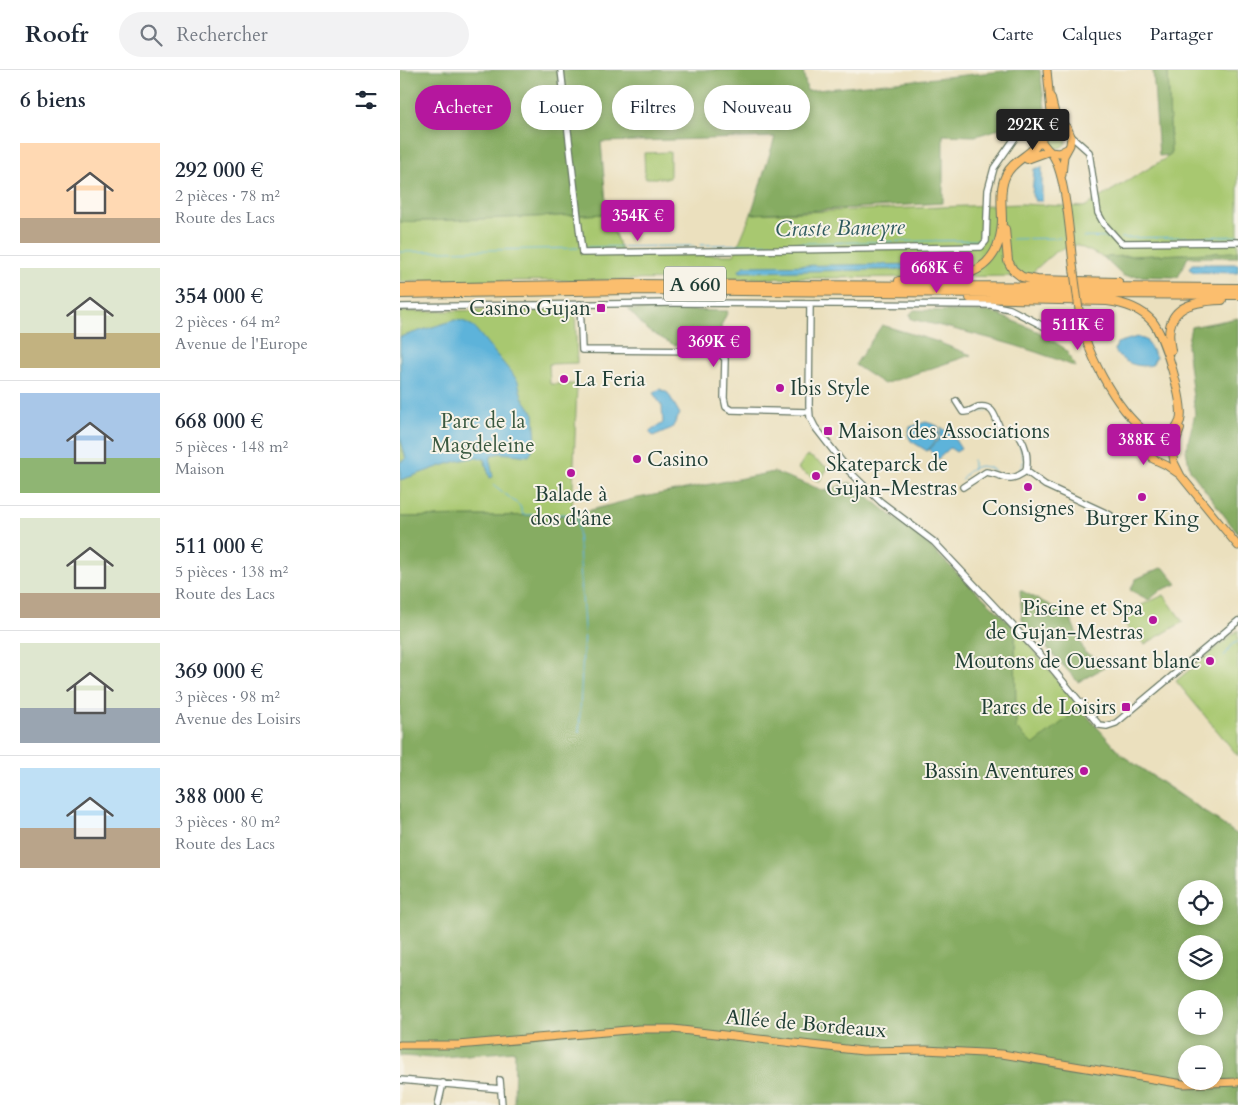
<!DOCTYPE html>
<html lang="fr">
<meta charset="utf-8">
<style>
:root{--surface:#fff;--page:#f2f2f3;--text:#1f2937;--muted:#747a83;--line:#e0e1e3;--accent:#b5179e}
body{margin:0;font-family:Cardo,serif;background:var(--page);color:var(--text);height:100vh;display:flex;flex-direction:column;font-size:19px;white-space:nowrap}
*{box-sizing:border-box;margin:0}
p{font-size:16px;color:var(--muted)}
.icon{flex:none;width:28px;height:28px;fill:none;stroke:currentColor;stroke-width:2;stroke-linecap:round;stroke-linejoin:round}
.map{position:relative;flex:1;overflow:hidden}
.side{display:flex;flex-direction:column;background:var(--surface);width:400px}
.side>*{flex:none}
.guide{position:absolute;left:15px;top:15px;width:475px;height:45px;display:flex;gap:10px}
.controls{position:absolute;left:778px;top:810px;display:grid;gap:10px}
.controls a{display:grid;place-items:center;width:45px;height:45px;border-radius:50%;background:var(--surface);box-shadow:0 2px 8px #0003;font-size:25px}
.price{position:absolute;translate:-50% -42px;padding:0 11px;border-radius:5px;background:var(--accent);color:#fff;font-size:16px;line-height:32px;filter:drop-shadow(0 1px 2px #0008)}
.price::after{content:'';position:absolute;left:50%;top:30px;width:15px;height:11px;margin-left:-8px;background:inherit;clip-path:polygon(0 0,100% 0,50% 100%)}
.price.active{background:#222;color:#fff}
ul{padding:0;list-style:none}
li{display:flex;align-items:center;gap:15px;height:125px;padding:0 20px}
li+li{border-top:1px solid var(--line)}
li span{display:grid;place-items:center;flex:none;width:140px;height:100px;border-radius:0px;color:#555}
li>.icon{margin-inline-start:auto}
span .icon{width:60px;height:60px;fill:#fffc;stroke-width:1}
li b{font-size:21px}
h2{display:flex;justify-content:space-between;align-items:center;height:60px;padding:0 20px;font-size:21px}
.chip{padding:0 18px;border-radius:22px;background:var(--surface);box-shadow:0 2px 8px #0003;font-size:18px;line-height:45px}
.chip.active{background:var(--accent);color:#fff}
header{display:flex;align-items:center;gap:30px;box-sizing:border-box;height:70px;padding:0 25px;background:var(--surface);border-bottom:1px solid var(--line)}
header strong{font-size:24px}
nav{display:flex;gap:28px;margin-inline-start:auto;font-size:18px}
.search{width:350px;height:45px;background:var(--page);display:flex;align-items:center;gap:12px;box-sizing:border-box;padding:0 18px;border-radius:28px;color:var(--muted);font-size:19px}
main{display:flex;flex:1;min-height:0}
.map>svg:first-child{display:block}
</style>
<header>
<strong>Roofr</strong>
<div class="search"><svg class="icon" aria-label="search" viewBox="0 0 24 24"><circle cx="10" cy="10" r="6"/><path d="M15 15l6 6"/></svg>Rechercher</div>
<nav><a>Carte</a><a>Calques</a><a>Partager</a></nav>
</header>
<main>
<section class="side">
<h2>6 biens<svg class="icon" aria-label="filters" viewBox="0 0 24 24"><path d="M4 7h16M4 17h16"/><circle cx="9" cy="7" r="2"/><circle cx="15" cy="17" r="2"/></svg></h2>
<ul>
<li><span style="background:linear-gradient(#ffd9b3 75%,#b9a48a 0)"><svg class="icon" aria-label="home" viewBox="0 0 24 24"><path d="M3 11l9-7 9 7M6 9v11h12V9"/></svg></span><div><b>292 000 €</b><p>2 pièces · 78 m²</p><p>Route des Lacs</p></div></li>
<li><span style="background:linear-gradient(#dfe7d0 65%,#c2b280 0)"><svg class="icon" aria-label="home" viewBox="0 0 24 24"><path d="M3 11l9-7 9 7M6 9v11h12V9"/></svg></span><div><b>354 000 €</b><p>2 pièces · 64 m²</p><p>Avenue de l'Europe</p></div></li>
<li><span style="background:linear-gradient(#a9c7e8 65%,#8fb573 0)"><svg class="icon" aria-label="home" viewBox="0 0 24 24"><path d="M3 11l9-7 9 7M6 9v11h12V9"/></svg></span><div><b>668 000 €</b><p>5 pièces · 148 m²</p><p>Maison</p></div></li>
<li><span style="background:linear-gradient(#dfe7d0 75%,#b9a48a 0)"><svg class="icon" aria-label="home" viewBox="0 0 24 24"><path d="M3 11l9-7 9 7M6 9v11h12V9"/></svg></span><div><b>511 000 €</b><p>5 pièces · 138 m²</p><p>Route des Lacs</p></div></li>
<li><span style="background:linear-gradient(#dfe7d0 65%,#9aa5b1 0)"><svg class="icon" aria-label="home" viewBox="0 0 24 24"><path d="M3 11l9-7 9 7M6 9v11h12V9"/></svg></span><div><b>369 000 €</b><p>3 pièces · 98 m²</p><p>Avenue des Loisirs</p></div></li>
<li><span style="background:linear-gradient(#bfe0f5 60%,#b9a48a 0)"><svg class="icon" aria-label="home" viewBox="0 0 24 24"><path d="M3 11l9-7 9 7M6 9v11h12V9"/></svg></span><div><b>388 000 €</b><p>3 pièces · 80 m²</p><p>Route des Lacs</p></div></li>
</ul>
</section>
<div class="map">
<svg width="838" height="1035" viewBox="0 0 838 1035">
<rect width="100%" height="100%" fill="#f7f3e8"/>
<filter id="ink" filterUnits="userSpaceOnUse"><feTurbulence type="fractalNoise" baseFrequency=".02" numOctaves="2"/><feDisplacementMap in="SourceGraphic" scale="10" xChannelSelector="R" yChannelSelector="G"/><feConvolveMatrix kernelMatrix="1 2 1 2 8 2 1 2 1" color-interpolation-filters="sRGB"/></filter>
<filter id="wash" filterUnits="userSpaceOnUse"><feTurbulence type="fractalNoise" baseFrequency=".0096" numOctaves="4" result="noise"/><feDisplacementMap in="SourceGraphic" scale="20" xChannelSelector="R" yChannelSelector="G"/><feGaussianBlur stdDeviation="1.12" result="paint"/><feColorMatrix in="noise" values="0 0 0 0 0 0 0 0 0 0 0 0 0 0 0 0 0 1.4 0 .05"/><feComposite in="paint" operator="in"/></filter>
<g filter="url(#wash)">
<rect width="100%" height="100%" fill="#ebe0be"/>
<path fill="#a8c870" stroke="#648252" d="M768,0H838V182L703,187L676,175L655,182L628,206L0,212V152L207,144L223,184L334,185L351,144L621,134L684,137L771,85Z
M647 68a10 10 0 1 1 20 0a10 10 0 1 1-20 0Z
M270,82V108H245L244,83Z
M175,238L177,293L149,294L150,314H177L172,445L0,447V242Z
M409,386L428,398L419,412L398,399L405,387Z
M764,525L783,552L745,574L729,561L722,544Z
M615,558L701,664L723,686L819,751L678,730L616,659Z
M838,560V686L776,611Z"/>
<path fill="#86ac62" stroke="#52744b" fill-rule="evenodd" d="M0,0H403L407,21L614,0H640L646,47H620L596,60L575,66L543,65V133L351,144L375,67L201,72L207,144L0,152Z
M753,0H768L771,85L759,86Z
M838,182V187H788L778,207L723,206L703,187Z
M228,239L328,241L321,256L324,273L274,275L247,260Z
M514,240L592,242L637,261L664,278L676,297C623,275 567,262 511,249L510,244Z
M838,248V464L790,400L786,380L795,344L787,276L791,257Z
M482,255L535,271L571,285L484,314L455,295Z
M374,402L425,421L450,412L527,474L615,558L616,658L633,675L680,638L723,686L838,765V1035H114L115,981L31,988L0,986V447L172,445L233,429ZM786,819H814V846H786ZM786,874H814V901H786ZM786,929H814V956H786ZM786,984H814V1011H786Z
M763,497L777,514L761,520L749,530L730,520L736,509Z
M620,520L669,545L685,583L711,594L678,612L622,550Z"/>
<path fill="#5db3da" stroke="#3e7887" d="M642,97V131H635L632,125L634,99Z
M539,194H542L543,197L538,199L340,202L339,200L344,196Z
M792,194H838V203L794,202L789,199Z
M55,250L63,251L73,256L118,311L122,327L134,344L136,373L129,386L101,383L92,385L90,391L93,407L90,408L84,389C68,383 19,405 0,410V392L6,389L0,367V267Z
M737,267L746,270L756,287L752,295C739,298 721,293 715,280L717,273Z
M260,319L268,323L280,344L272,358L253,366L249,362L263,353L262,336L253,323Z
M526,352L538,356C540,368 535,372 527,381L511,371L508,365L510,357Z
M541,357L554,368L561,379L556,382L550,378L538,389L529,380L540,368Z"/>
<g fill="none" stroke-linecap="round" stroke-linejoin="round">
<path stroke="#5db3da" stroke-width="1" d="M683,167L710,168
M721,168L838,166
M612,169L660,168
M590,170L594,169
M300,175L580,170
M183,177L294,176
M0,182L178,178
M577,341H587
M595,354L598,361L604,363
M573,390V397
M610,405L619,401L624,391L618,370
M562,410C569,396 582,392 595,401
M94,415L120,436L123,445L170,444
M177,443L184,558L179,663L180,650
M824,586L831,576L838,571"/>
</g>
</g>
<g filter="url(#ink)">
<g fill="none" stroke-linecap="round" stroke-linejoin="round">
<g stroke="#667664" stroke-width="8">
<path id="minor" d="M161,0L182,183L581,177L586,171L588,120L594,98L622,58L629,55L647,57
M671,66L689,82L698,143L704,154L721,173L838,172
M180,234L182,280L318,281L325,289L324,328L326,337L331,340L409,342
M410,234L409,335L410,347L415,357L450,402L481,432L534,472L646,591L699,655L707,656L716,653L838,551
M0,237L274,233L591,235L610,239L653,261
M556,331L563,342C570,343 572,339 578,337C595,334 595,350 601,360L615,361C625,371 629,386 626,401C607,415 604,404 586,402L563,417
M626,401L645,415L710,445
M0,1010L101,1019
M100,1010L102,1035
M38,1035L43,1013"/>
</g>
<g stroke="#667664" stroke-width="9">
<path id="major" d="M647,0L651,43L649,56
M651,27L656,47L668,59L671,66L670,75L664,86L662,105
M664,56C652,51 641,58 642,72L650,82L659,83L667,79
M650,82C667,101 670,174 674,202
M679,240C684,280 715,338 747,363C755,368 764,368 771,375L774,392L781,406L838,476
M743,361L753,389L766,395L779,404
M0,975H58L239,959H273L463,981L525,980L602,984L783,1014L838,1012"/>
</g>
<g stroke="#667664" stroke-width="10">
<path id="highway" d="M627,89L649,81
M605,159L608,191L613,200L622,207L637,210L718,212
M499,211C546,209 600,214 602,151C602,136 599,119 606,105C614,88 635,85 641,67
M0,218L228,214L838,218
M0,224L229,220L838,225
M570,228L707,231C724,233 740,238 752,251C764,265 785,334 780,351C777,360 770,366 761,370
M771,280C762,239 788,231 822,230
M773,378L780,359"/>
</g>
<use href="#minor" stroke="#fff" stroke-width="5.5"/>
<use href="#major" stroke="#fbbe6e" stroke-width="7"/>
<use href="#highway" stroke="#fbbe6e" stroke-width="8"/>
<g stroke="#667664" stroke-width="9" stroke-linecap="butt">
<path id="major-bridge" d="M674,202L679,240"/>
</g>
<use href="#major-bridge" stroke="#fbbe6e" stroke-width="7"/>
</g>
</g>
<g fill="#b5179e" stroke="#f7f3e8" stroke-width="2">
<rect x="196" y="233" width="10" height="10" rx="2.5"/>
<circle cx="164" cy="309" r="5"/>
<circle cx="380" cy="318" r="5"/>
<rect x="423" y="356" width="10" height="10" rx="2.5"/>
<circle cx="237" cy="389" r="5"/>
<circle cx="171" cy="403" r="5"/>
<circle cx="416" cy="406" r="5"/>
<circle cx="628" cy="417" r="5"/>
<circle cx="742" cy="427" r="5"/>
<circle cx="753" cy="550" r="5"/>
<circle cx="810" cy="591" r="5"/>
<rect x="721" y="632" width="10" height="10" rx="2.5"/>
<circle cx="684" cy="701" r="5"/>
</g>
<g text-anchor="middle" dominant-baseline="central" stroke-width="4" stroke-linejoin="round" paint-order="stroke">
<rect fill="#f7f3e8" stroke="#60746a" stroke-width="1" x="264" y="196.5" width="62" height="35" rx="4"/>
<g font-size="20" font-weight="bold" fill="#1f3d34">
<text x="295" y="214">A 660</text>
</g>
<g font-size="21" fill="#1f3d34" stroke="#f7f3e8" text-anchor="end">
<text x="191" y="238">Casino Gujan</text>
<text x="174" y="309" text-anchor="start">La Feria</text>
<text x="390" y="318" text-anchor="start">Ibis Style</text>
<text x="438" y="361" text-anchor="start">Maison des Associations</text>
<text x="247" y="389" text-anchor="start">Casino</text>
<text x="426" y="394" text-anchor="start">Skateparck de<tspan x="426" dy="24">Gujan-Mestras</tspan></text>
<text x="171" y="424" text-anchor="middle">Balade à<tspan x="171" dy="24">dos d'âne</tspan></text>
<text x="628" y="438" text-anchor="middle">Consignes</text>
<text x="742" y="448" text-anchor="middle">Burger King</text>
<text x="743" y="538">Piscine et Spa<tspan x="743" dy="24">de Gujan-Mestras</tspan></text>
<text x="800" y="591">Moutons de Ouessant blanc</text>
<text x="716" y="637">Parcs de Loisirs</text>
<text x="674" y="701">Bassin Aventures</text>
</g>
<g font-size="21" fill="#3a5940" stroke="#f7f3e8">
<text x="83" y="351">Parc de la<tspan x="83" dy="24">Magdeleine</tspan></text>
</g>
<g font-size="21" fill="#1f3d34" stroke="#f7f3e8">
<text transform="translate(406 954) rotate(5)">Allée de Bordeaux</text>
</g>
<g font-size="22" font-style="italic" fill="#2e5a5e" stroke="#f7f3e8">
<text transform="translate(440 158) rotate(-1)">Craste Baneyre</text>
</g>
</g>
</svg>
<div class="controls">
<a><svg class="icon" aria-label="locate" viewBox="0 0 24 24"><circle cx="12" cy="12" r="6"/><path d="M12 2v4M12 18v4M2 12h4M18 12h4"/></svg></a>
<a><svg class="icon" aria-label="layers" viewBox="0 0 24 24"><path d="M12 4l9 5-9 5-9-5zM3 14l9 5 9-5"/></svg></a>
<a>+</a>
<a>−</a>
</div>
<b class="price active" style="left:633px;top:81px">292K €</b>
<b class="price" style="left:238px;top:172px">354K €</b>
<b class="price" style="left:537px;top:224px">668K €</b>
<b class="price" style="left:678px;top:281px">511K €</b>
<b class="price" style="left:314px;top:298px">369K €</b>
<b class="price" style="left:744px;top:396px">388K €</b>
<div class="guide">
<a class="chip active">Acheter</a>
<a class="chip">Louer</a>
<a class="chip">Filtres</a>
<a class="chip">Nouveau</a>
</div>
</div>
</main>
